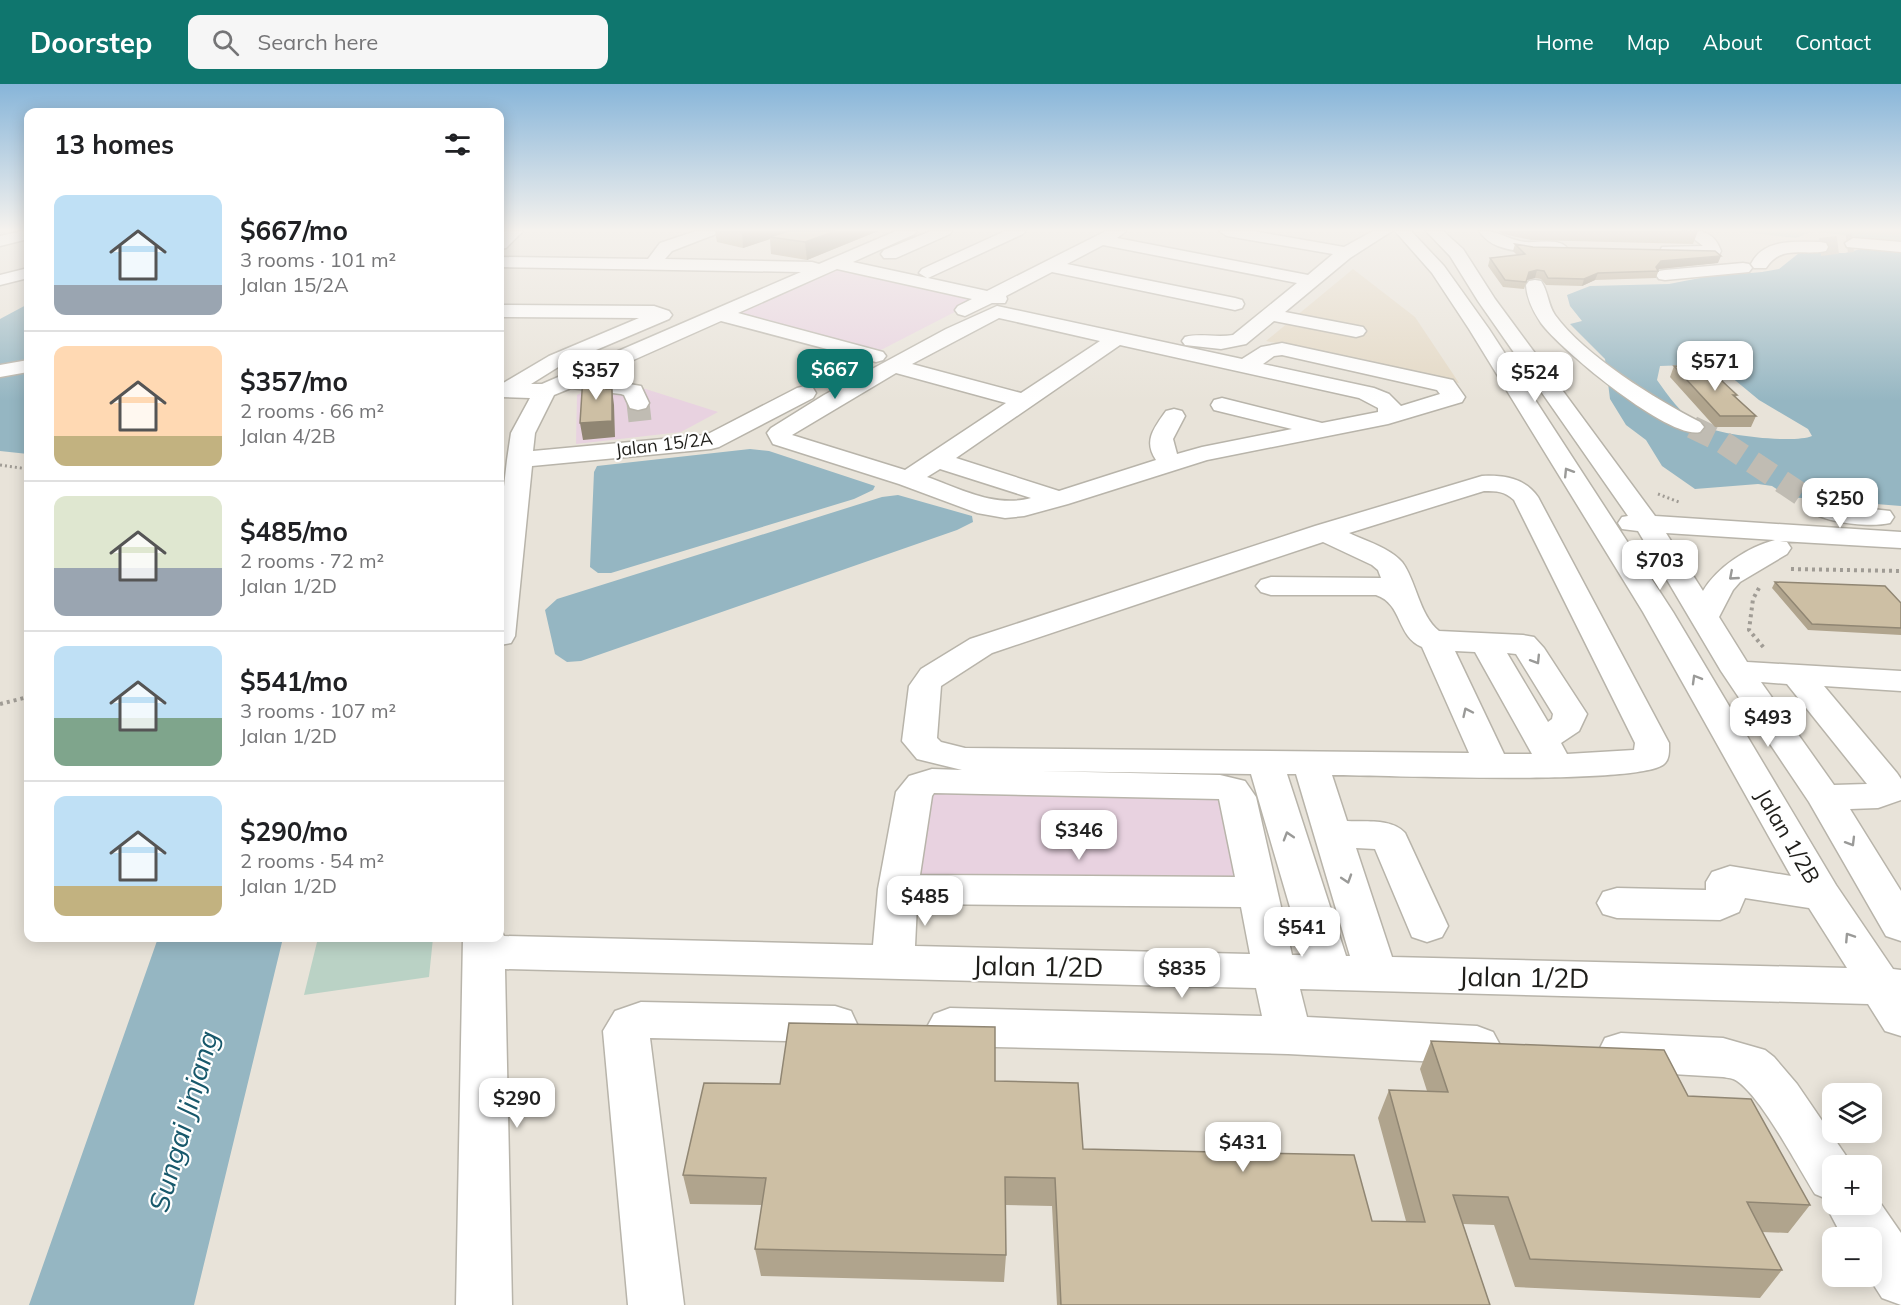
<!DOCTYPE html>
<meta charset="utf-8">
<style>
:root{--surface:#fff;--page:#f6f6f6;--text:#202124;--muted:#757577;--line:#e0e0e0;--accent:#0f766e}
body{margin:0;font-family:Mulish,sans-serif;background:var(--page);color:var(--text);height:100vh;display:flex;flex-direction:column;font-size:22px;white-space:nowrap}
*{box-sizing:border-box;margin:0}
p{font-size:20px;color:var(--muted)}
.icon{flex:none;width:33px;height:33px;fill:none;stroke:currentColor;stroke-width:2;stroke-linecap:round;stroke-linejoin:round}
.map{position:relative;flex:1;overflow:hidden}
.side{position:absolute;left:24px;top:24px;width:480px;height:834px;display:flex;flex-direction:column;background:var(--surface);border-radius:12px;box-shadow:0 3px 15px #0003}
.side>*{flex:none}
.fabs{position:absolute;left:1822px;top:999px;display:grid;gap:12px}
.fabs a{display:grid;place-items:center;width:60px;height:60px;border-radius:12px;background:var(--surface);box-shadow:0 3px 15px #0003;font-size:30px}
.price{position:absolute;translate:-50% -51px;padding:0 14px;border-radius:12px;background:#fff;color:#222;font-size:20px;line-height:39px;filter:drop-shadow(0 2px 3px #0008)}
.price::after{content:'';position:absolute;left:50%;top:36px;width:18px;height:14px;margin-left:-9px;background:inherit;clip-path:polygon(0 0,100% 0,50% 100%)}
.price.active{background:var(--accent);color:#fff}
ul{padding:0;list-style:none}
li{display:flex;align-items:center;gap:18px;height:150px;padding:0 30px}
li+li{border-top:2px solid var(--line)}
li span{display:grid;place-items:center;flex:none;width:168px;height:120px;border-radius:12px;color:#555}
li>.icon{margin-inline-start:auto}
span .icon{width:72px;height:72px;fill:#fffc;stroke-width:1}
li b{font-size:26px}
h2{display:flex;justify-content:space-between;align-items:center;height:72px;padding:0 30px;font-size:26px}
header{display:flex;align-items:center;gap:36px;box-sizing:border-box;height:84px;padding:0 30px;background:var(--accent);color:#fff}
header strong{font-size:28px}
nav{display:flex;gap:33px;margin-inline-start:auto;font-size:21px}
.search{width:420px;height:54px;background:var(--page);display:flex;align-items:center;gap:15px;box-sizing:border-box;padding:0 21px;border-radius:12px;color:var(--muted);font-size:22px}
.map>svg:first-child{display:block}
</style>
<header>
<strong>Doorstep</strong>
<div class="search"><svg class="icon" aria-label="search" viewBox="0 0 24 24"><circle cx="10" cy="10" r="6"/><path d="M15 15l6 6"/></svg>Search here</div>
<nav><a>Home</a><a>Map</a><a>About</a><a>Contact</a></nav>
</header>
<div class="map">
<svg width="1901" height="1221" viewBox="0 0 1901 1221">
<rect width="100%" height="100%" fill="#e8e3d9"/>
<path fill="#e8d2e0" d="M834,181L982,214L875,269L727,230Z
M608,293L718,328L681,348L576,360L577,311Z
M926,704L1219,707L1249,799L906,795Z"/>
<path fill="#e3d8c4" d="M1353,185L1415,233L1459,299L1266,257Z"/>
<path fill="#bad2c5" d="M1734,147H1901V159L1813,147L1796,154Z
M318,854H433L429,893L304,911Z"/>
<path fill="#95b6c2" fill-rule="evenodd" d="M1865,164H1901V422L1789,413L1772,402L1758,400L1695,405L1662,382L1646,356L1626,341L1610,315L1605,275L1570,240L1582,237L1570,222L1567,211L1590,202L1669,200L1705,193L1762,188L1779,185L1799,169H1845ZM1688,281L1730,292L1759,316L1808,345L1812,352C1793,360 1716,351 1698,340C1680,329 1669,313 1657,296L1660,282Z
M28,220V370L0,367V235Z
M750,365L769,367L875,402L873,406L854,415L611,489H598L590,483L594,388L597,382Z
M898,411L972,432L973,438L957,446L581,577L567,578L555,570L545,526L557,515L882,413Z
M158,854H283L194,1221H29Z"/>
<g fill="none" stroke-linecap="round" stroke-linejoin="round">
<path stroke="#c0bcb3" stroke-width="18" stroke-dasharray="18 9" stroke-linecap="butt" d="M1820,163L1853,159"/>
<path stroke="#c0bcb3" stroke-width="23" stroke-dasharray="23 12" stroke-linecap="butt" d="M638,319L640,337
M1692,343L1721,357L1817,421"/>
<g stroke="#b8b4aa" stroke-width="3">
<path id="minor" d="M22,147H28V155L0,162V152Z
M506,147H523L506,164L500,165V152Z
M696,147H718L716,150L672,167L665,175L812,178L819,180L896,147H917L915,150L853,178L927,194L919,189L922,185L1005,147H1025L1023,150L928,194L987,207L1106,147H1126L1117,154L1308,191L1333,170L1227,152L1219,147H1253L1344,163L1373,147H1392L1350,174L1285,228L1363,243L1366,247L1363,251L1356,253L1274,237L1246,260L1221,265L1185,261L1182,257L1185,253C1200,249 1217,254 1233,251L1297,199L1103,161L1067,180L1235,214L1242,216L1244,220L1242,224L1235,226L1052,188L1006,212L1007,215L1005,219H992L965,232L958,230L955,226L958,222L972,215L837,185L738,229L883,268L886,272L883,276L876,278L721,237L593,294L641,302L649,319L646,324L638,326L630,324L624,311L621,310L571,304L554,311L535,349L533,367L706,351L797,304L805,302L813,304L816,309L813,314L719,363L711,365L532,382L515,552L511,559L500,561V438L507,376L511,349L530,314L500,313V301L549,272L639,234L500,233V221L654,222L669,227L672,231L669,235L563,280L531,300H542L801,188L500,183V173L648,175L660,159Z
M931,147H952L950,150L896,174H884L881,170L884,166Z
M1395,147H1411L1444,182L1489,245L1673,528L1836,801L1893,885L1901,886V952L1885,947L1868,920L1300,905L1307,933L1477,942L1493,948L1500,961L1493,974L1477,980L1288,970L950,962L934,956L927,943L934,930L950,924L1262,932L1256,904L505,885L512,1221H456L463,854H500V844L504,852L873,861L878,805L896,708L909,692L932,685L962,686L917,675L902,657L909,602L921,585L970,555L1315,442L1482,392C1504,391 1525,394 1538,413L1669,659C1669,666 1670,675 1664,680C1639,702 1380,691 1332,691L1347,737C1365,738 1392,734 1405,749L1448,842L1442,853L1427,858L1412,853L1375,765L1356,764L1392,873L1847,884L1809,824L1745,814L1739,828L1720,836L1617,834L1603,830L1597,819L1603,808L1617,804L1706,806V798L1712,788L1730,782L1791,792L1643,528L1469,245L1432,189ZM1484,407C1497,407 1504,407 1514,416L1635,659L1634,666L1567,670L1561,659L1579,647L1587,630L1544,564L1534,553L1523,551L1439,547C1419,531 1416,496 1402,478C1390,464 1366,457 1349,449ZM1323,458L1372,481L1378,486L1381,494L1271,493L1261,496L1256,502L1261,508L1271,511H1376C1403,520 1396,552 1422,563L1469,669L965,664L941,658L937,654L941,602L992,569ZM1455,567L1475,568L1532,670H1504ZM1507,569L1516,570L1553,630L1552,635L1548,638ZM1040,687L1251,690L1304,871H1292L1256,713L1245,697L1220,691ZM1287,690H1296L1350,872H1346ZM934,709L1219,715L1235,793L920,791L932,712ZM917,820L1241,823L1250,870L915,862Z
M1426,147H1443L1463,165L1495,215L1655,432L1901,448V464L1780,457L1787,458L1791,464L1787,470L1740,498L1733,506L1719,533L1747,578L1901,587V607L1824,602L1897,689L1901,695V716L1878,724L1850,725L1901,807V857L1886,852L1809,718L1721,587L1638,447L1622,445L1618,439L1622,433L1628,432L1478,217L1450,172ZM1666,449L1775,456C1748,463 1717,483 1703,507ZM1761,598L1787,600L1867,700L1834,701Z
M1479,147C1496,145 1508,156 1525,158C1537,159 1560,154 1567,164C1559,175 1511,167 1498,162C1490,159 1484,154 1479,147Z
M1684,147C1702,145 1715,149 1721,167L1719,171L1713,172L1662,171L1660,167L1662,163L1703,162Z
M1853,154L1901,158V168L1847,163L1845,159Z
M1820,158L1826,159L1828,163L1826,167C1802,172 1782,160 1766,184H1754L1751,180C1764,154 1795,158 1820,158Z
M1743,179L1749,180L1752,184L1749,188L1665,196L1659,195L1656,191L1659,187L1665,186Z
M28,184V194L0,201V191Z
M1535,196L1541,197C1548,207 1548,221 1555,231C1585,272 1655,315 1700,338L1704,343L1700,348C1669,356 1561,266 1541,239C1533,227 1527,215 1526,201L1529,197Z
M997,222L1242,275L1261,263L1282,259L1453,296L1465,313L1462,318L1388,340L1207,376L1068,420L1024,432L1005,434L977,429L899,400L773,360L767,349L771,344L824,311L946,245ZM999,234L1100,257L1021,309L912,280ZM1120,261L1359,314L1378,324V328L1322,339L1222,314L1214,316L1211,321L1214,326L1292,345L1202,363L1177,370L1173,355L1185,332L1182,327L1174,325L1166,327C1154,344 1143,357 1156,376L1059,407L956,374ZM1282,271L1437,306L1440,310L1401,322L1389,310L1374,304L1263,280L1274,272ZM896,289L1006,319L905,386L792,351ZM940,385L1031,414C995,424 961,405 927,393Z
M28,276V288L0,293V281Z
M1817,413L1845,422L1890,427L1894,433L1890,439C1870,444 1816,439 1804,421L1808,415Z
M641,918L835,922L851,927L857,940L851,953L835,958L650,954L684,1221H628L603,947L615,927Z
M1621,949L1723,954L1765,966L1774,973L1797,1000L1853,1082H1833V1120H1872V1107L1901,1149V1221L1882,1214L1868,1192H1872V1154H1843L1825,1120L1827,1115L1815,1110C1798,1083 1762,1014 1737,997C1733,994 1728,994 1723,993L1621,987L1605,982L1598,968L1605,954Z"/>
</g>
<path stroke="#a09c95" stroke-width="3" stroke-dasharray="2 3" stroke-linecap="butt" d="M0,381L28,385
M1658,410L1679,418"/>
<path stroke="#a09c95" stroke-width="4" stroke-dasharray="3 4" stroke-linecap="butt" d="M1791,485L1901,487
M1759,504L1753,515L1749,546L1764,564
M0,620L28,613"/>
<use href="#minor" fill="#fff" fill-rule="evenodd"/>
</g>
<path fill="#b0a48d" d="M715,147H878L807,176L771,170L770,155L743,164L717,158Z
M1498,147H1698L1693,160L1531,156L1503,150Z
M1515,160L1533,163L1718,179L1659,185L1656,194L1595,196L1582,202L1546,201L1541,195L1535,194L1527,196L1524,205L1503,203L1488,182L1490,174L1517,171L1513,167Z
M1674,282L1737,311L1736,313L1756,332L1751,343H1715L1670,293Z
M1775,498L1901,519V551L1808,546L1772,504Z
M1431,957L1688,1012L1810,1121L1788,1149L1762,1148L1782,1186L1760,1214L1515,1203L1494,1141L1463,1140L1490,1221H1057L1052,1122L1006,1121V1171L1004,1198L761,1192L755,1165L762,1121L690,1120L683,1091L780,1000L995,997L1083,1065L1372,1137H1406L1378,1034L1389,1006L1427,1007L1420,985Z"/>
<path fill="#908673" d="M742,147H793L770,153V155L743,164Z
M836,147H878L807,176L805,158Z
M1721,172L1718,179L1659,185L1657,187L1656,183L1661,177Z
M1537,186L1535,194L1527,196L1529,188Z
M1598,189L1595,196L1582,202L1584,195Z
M612,305L614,321L615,353L583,356L580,339Z"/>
<path fill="#cdbfa4" stroke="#908673" stroke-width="1.5" d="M788,147H836L805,158L770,153Z
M1515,160L1533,163L1715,167L1721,172L1661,177L1656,183L1658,187L1598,189L1584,195L1548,194L1544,187L1537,186L1529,188L1526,198L1505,196L1490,174L1525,170Z
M1674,282L1707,283L1737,311H1733L1756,332H1720Z
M583,292L606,295V305H612V337L580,339Z
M1775,498L1885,502L1901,519V544L1812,540Z
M789,939L995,943V997L1078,999L1083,1065L1354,1071L1372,1137L1425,1138L1389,1006L1448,1008L1431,957L1664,966L1688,1012L1751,1015L1810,1121L1747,1118L1782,1186L1530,1175L1508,1113L1453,1111L1490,1221H1061L1055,1094L1005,1093L1006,1171L755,1165L766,1094L683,1091L704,999L780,1000Z"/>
<defs><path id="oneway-chevron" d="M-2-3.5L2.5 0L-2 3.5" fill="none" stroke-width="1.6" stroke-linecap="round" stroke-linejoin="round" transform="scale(1.5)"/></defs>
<g stroke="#9a9a98">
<use href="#oneway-chevron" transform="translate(1568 388) rotate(-122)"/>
<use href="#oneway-chevron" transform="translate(1733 492) rotate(139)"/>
<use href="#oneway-chevron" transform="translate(1536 576) rotate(58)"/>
<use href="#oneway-chevron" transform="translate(1696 595) rotate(-120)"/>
<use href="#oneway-chevron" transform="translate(1467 628) rotate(-115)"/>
<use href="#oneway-chevron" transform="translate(1288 752) rotate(-107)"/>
<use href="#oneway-chevron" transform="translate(1851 758) rotate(59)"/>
<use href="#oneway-chevron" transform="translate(1347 795) rotate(72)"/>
<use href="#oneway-chevron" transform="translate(1849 853) rotate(-123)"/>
</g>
<linearGradient id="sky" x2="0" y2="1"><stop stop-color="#87b5d9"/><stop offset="0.46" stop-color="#f5f2ee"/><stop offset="1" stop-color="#f5f2ee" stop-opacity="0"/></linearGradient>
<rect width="1901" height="317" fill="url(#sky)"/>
<g text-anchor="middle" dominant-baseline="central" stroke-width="4.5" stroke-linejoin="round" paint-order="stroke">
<g font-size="18" fill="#1f1e1a" stroke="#fff">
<text transform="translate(664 360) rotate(-7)">Jalan 15/2A</text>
</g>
<g font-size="22" fill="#1f1e1a" stroke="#fff">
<text transform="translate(1788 752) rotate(60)">Jalan 1/2B</text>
</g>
<g font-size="27" fill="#1f1e1a" stroke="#fff">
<text transform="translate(1038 882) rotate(1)">Jalan 1/2D</text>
<text transform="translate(1524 893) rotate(1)">Jalan 1/2D</text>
</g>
<g font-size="28" font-style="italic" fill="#17586b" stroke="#fff">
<text transform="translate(183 1037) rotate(-74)">Sungai Jinjang</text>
</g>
</g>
</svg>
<div class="fabs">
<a><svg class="icon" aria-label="layers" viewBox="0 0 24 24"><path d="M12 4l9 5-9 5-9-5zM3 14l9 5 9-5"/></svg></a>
<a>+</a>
<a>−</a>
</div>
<b class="price" style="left:1715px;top:308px">$571</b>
<b class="price active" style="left:835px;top:316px">$667</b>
<b class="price" style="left:596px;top:317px">$357</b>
<b class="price" style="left:1535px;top:319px">$524</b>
<b class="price" style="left:1840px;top:445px">$250</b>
<b class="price" style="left:1660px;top:507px">$703</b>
<b class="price" style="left:1768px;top:664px">$493</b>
<b class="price" style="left:1079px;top:777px">$346</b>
<b class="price" style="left:925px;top:843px">$485</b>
<b class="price" style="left:1302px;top:874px">$541</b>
<b class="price" style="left:1182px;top:915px">$835</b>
<b class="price" style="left:517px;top:1045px">$290</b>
<b class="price" style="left:1243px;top:1089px">$431</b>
<section class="side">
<h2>13 homes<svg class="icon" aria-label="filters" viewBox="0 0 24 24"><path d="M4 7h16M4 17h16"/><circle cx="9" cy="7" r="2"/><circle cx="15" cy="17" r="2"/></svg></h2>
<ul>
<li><span style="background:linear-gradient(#bfe0f5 75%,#9aa5b1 0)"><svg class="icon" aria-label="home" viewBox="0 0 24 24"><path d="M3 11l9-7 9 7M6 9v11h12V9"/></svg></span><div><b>$667/mo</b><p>3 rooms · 101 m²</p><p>Jalan 15/2A</p></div></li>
<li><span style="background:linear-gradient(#ffd9b3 75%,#c2b280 0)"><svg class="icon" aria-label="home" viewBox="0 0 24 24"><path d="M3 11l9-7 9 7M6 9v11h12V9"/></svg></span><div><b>$357/mo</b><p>2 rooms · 66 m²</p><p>Jalan 4/2B</p></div></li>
<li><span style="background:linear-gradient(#dfe7d0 60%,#9aa5b1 0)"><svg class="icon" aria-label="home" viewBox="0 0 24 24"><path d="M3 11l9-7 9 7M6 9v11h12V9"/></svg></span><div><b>$485/mo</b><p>2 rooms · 72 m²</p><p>Jalan 1/2D</p></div></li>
<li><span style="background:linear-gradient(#bfe0f5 60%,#7fa58c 0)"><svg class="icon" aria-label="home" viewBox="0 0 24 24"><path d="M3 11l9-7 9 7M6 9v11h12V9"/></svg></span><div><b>$541/mo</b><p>3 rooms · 107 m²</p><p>Jalan 1/2D</p></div></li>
<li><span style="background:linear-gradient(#bfe0f5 75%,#c2b280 0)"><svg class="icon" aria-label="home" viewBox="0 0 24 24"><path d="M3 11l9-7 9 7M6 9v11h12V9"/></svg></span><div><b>$290/mo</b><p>2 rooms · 54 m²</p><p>Jalan 1/2D</p></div></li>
</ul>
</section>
</div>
